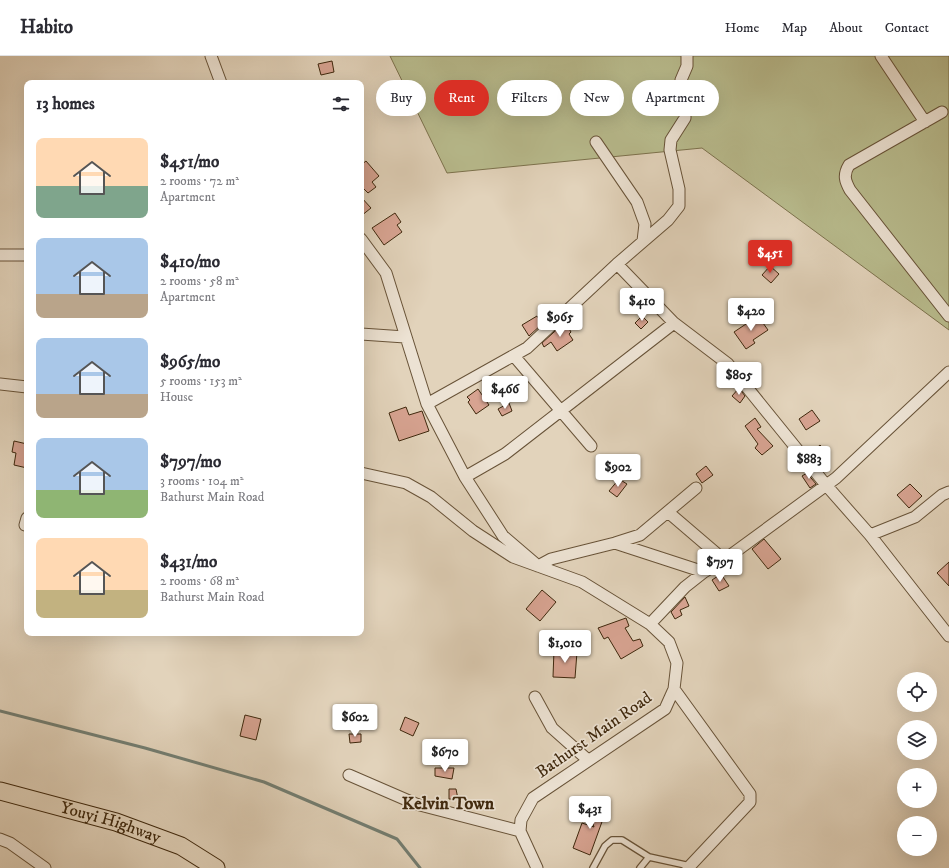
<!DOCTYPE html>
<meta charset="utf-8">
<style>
:root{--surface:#fff;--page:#f2f2f3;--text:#2b2b33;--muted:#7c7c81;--line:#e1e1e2;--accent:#d93025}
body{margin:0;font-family:"IM FELL DW Pica",serif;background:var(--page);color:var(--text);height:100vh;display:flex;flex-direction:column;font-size:15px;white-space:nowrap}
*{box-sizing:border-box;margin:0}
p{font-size:13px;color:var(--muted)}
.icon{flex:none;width:22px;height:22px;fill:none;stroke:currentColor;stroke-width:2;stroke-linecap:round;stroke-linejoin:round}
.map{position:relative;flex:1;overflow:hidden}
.sheet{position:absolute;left:24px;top:24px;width:340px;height:556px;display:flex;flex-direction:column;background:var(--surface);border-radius:8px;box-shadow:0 4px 16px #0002}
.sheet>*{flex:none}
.guide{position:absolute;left:376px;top:24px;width:380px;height:36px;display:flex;gap:8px}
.fabs{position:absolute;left:897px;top:616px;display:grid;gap:8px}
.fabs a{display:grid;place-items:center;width:40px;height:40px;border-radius:50%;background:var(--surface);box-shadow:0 4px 16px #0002;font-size:20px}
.price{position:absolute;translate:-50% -34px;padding:0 9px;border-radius:4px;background:#fff;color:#222;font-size:13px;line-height:26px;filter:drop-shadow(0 1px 2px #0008)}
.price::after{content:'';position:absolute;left:50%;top:24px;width:12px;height:9px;margin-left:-6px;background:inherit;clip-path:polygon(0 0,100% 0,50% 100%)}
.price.active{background:var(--accent);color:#fff}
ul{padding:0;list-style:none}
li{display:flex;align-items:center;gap:12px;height:100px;padding:0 12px}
li span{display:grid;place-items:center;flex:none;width:112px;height:80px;border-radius:8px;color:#555}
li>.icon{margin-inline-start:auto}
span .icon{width:48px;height:48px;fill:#fffc;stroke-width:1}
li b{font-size:17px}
h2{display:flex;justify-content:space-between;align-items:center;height:48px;padding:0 12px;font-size:17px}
.chip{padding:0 14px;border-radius:18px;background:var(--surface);box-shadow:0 4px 16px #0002;font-size:14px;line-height:36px}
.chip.active{background:var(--accent);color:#fff}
header{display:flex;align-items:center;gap:24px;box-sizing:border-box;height:56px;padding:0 20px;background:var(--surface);border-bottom:1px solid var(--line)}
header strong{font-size:19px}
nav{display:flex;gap:22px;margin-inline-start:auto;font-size:14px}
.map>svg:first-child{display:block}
</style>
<header>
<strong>Habito</strong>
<nav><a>Home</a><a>Map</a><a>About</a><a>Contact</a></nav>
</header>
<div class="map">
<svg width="949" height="812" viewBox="0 0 949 812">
<rect width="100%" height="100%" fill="#e2d3bb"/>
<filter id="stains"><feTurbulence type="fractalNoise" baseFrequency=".005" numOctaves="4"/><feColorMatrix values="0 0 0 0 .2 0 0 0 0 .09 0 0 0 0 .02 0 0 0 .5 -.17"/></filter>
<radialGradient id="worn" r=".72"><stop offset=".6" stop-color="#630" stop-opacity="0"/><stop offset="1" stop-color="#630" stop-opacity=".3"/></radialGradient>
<path fill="#b8bb8d" stroke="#7c724d" d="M390,0H949V274L702,92L447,117Z"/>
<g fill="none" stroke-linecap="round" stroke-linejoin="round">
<path stroke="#737e72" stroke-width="3" d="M0,655L145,692L264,726L397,783L420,812"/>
</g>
<path fill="#d7a391" stroke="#3f280d" d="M332,5L334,16L321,19L318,8Z
M366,105L379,120L372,126L376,131L368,137L361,130V109Z
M361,141L371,152L361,160Z
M395,157L401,166L397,169L402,176L384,189L372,172Z
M770,210L779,218L771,227L762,219Z
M537,260L542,268L529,280L522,269Z
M642,260L648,266L641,273L635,267Z
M758,260L768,274L753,284L755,287L746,293L734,276Z
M565,266L571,276L569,278L573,284L557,295L551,286L544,291L542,287Z
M739,332L745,340L740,347L732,340Z
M478,333L489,349L476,358L468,346L470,344L467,341Z
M509,347L512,355L502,360L498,353Z
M406,351L409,359L422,355L429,375L399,385L389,357Z
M812,354L820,365L806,374L799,363Z
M755,362L761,371L757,373L773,390L762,399L755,392L758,388L745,370Z
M14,385L27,388L25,399H27V412L14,409L16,397L12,396Z
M820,389L829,398L818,408L810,398Z
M706,410L713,419L702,427L696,418Z
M807,417L816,428L810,432L802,420Z
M619,423L627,428L617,441L609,435Z
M910,428L922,440L909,452L897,439Z
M764,483L781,503L768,513L752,493Z
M949,506V530L937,517Z
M721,518L729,530L719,535L712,524Z
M542,534L556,546L540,565L526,553Z
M685,541L689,550L680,554L682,559L675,563L671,556Z
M626,562L629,570L625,572L633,585L640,583L643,590L621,603L608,581L604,583L598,572Z
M554,594L577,596L575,622L553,621Z
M245,659L261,663L256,684L240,680Z
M405,661L419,667L413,680L400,674Z
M349,678H361V686L350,687Z
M435,712H454L452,723L435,720Z
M449,733H456L458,743H449Z
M586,748L604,750L607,763H603L590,799L573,792L582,767L594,771Z"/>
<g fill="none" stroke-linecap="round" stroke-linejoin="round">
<g stroke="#685338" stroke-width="8">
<path id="service" d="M593,812L605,790L612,784H622L649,801
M640,812L649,801L690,810"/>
</g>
<g stroke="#685338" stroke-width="13">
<path id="minor" d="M211,0L221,27
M881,0L925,66
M942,56L849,109C843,119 845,125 850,134L949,260
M596,86L637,146L645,168L643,185
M361,183L386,217L427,348L465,421L503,480L538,510L551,503L615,487L640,479L696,432
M0,199H27
M617,208L674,267L728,308L826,429L870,479L949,580
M361,278L405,281
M514,300L591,390
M0,328L27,331
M427,348L527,292L617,208L668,164L679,150V133L670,94L671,84L685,62V51L682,37L681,24L687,10V0
M361,417L406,427L431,441L473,475L513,501L582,526L650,568L669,586L677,607L674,633L665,653L533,742L521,764L520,775L537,812
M465,421L505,398L674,267
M668,456L724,504
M25,469L27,462
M870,479L915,461L942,439L949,436
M615,487L704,516
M650,568L685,531L704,516L724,504L836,422L949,316
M674,633L750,738V746L688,812
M535,641L552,672L588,704
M349,719L416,748L520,775
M0,783L10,787L45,812"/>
</g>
<g stroke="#3f280d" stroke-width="19">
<g id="primary">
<path id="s1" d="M0,735L116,766L181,790L216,812"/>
</g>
</g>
<use href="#service" stroke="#ece2d3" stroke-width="5.5"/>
<use href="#minor" stroke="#ece2d3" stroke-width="11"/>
<use href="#primary" stroke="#e2d3bb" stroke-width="17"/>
</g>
<g text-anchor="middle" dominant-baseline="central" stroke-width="3.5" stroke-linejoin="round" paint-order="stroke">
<g font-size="17" fill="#3f280d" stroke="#ece2d3">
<text transform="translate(594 679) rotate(-35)">Bathurst Main Road</text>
<text stroke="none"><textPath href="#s1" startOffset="115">Youyi Highway</textPath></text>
</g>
<g font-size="18" font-weight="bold" fill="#3f280d" stroke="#ece2d3">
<text x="448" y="748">Kelvin Town</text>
</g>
</g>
<rect width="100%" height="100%" filter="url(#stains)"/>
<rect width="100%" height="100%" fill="url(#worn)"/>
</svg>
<div class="fabs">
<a><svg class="icon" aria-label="locate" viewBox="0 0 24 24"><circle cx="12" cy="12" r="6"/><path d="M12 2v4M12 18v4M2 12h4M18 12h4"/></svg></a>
<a><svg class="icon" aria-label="layers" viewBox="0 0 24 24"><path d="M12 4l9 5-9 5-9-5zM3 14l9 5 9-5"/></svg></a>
<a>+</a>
<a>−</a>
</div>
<b class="price active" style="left:770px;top:218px">$451</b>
<b class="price" style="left:642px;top:266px">$410</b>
<b class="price" style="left:751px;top:276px">$420</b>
<b class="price" style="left:560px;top:282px">$965</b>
<b class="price" style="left:739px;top:340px">$805</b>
<b class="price" style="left:505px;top:354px">$466</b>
<b class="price" style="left:809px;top:424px">$883</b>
<b class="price" style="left:618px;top:432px">$902</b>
<b class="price" style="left:720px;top:527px">$797</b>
<b class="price" style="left:565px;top:608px">$1,010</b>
<b class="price" style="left:355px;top:682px">$602</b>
<b class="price" style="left:445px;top:717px">$670</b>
<b class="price" style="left:590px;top:774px">$431</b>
<div class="guide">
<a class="chip">Buy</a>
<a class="chip active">Rent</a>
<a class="chip">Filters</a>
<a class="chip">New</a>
<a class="chip">Apartment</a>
</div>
<section class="sheet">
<h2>13 homes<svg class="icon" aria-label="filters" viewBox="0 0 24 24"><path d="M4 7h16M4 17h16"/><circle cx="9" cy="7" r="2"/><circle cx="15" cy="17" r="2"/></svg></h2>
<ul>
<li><span style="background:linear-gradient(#ffd9b3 60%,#7fa58c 0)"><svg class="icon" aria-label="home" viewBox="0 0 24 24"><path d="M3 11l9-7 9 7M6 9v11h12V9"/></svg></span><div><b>$451/mo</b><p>2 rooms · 72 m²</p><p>Apartment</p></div></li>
<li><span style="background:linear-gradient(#a9c7e8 70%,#b9a48a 0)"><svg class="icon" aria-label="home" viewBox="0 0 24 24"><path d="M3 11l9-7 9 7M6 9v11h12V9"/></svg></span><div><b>$410/mo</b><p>2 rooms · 58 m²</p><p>Apartment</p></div></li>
<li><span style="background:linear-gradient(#a9c7e8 70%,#b9a48a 0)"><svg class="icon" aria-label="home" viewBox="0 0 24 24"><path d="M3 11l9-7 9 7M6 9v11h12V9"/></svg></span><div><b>$965/mo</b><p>5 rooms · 153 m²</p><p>House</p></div></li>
<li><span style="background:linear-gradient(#a9c7e8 65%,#8fb573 0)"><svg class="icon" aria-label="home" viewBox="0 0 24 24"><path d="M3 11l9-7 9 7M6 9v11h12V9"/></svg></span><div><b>$797/mo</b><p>3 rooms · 104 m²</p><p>Bathurst Main Road</p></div></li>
<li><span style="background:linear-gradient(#ffd9b3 65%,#c2b280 0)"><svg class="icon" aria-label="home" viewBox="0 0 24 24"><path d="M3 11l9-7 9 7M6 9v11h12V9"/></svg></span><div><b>$431/mo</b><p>2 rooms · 68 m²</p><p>Bathurst Main Road</p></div></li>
</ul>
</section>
</div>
